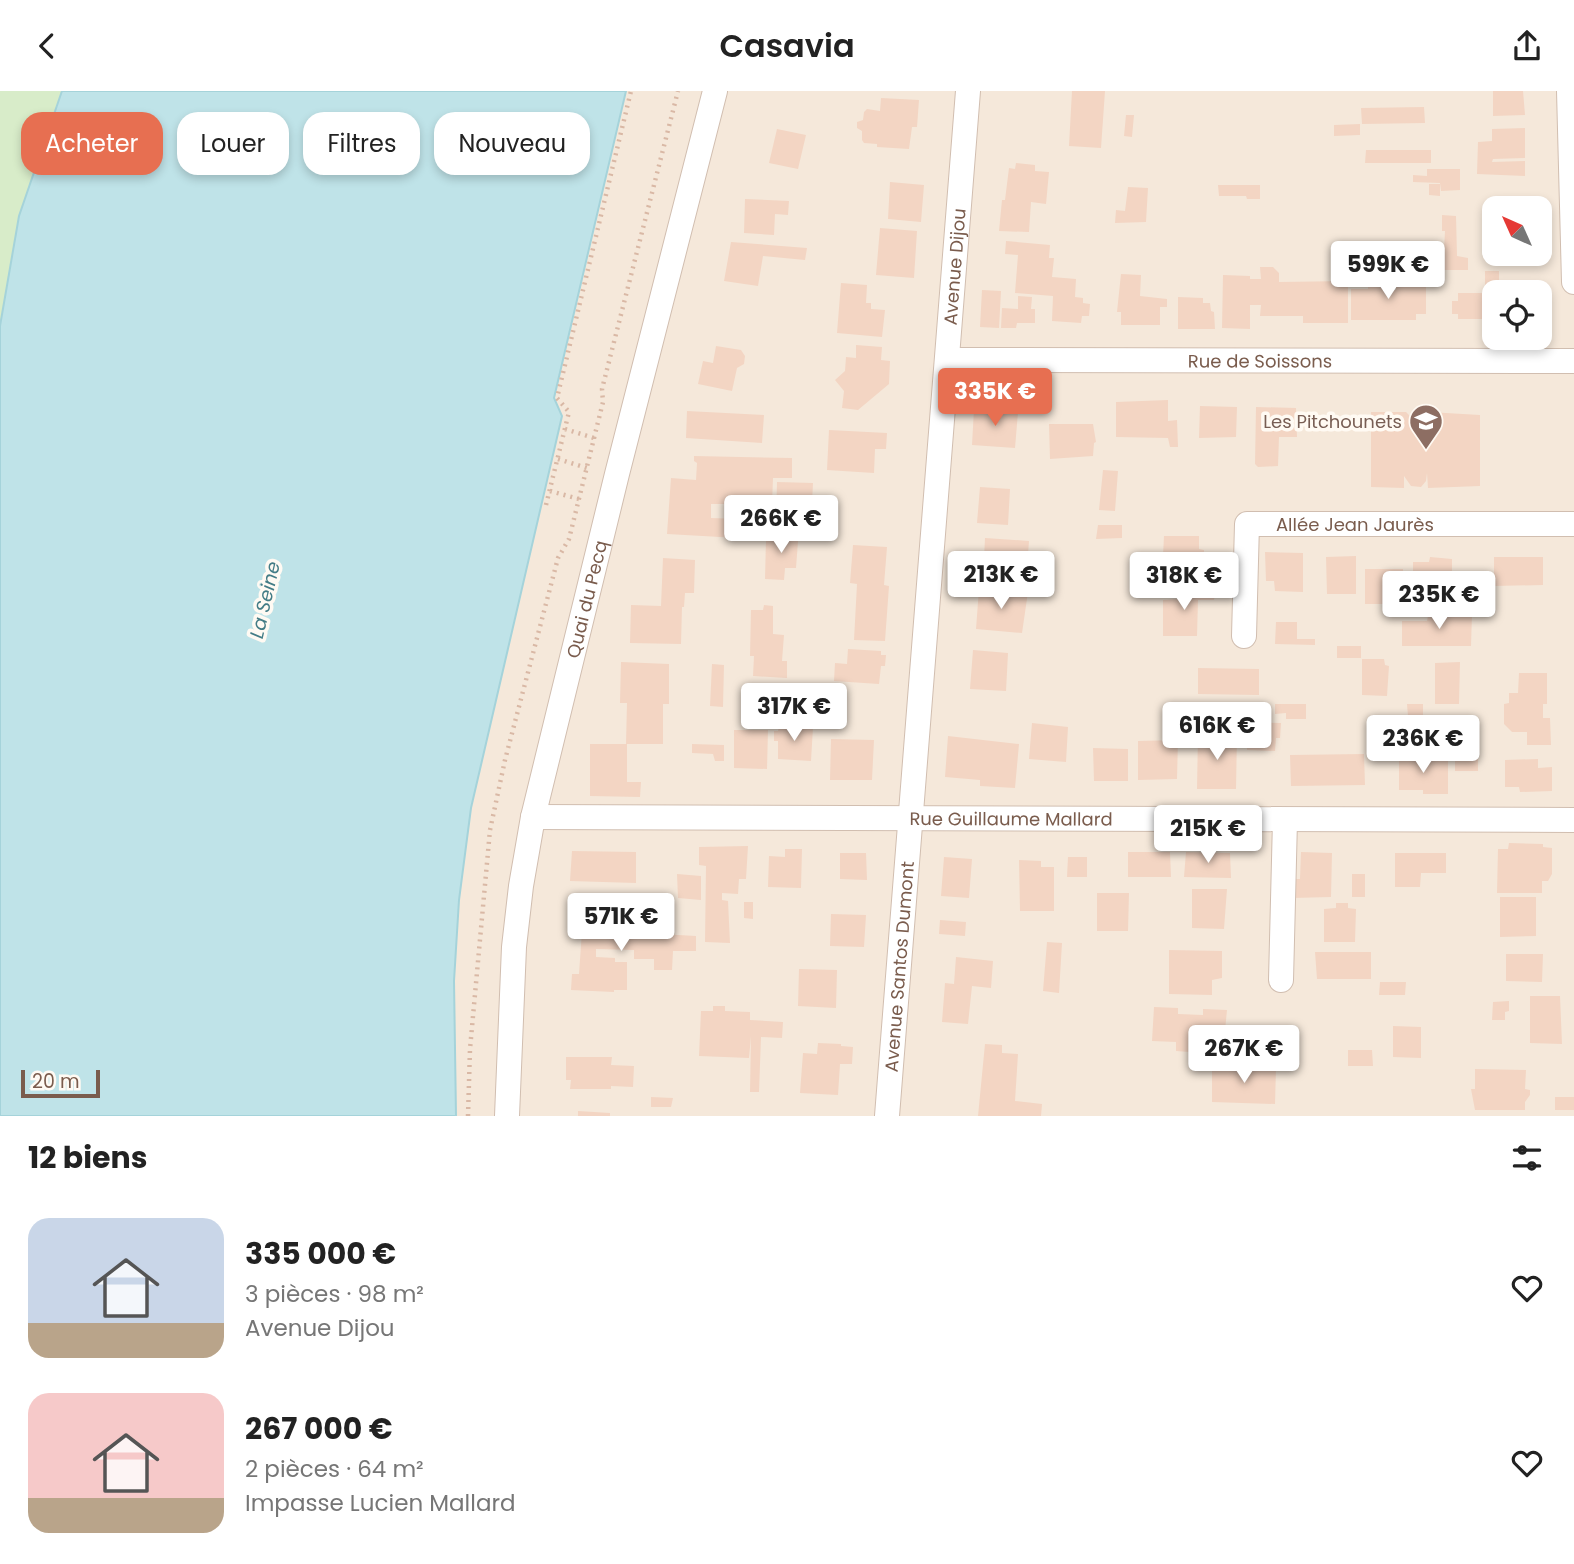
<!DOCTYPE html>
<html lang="fr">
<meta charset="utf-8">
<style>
:root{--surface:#fff;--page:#f6f6f6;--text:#222;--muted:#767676;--accent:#e76f51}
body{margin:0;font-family:Poppins,sans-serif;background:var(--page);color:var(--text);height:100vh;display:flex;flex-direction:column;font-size:26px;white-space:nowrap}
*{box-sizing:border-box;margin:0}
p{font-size:23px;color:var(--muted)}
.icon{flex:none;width:38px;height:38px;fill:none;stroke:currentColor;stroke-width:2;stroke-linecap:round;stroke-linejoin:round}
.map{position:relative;height:1025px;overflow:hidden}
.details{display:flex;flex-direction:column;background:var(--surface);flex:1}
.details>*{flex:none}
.hud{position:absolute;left:21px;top:21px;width:700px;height:63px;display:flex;gap:14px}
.needle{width:46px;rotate:315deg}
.tools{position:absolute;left:1482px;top:105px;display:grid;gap:14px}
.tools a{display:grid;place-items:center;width:70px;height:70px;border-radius:14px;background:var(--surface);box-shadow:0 4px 10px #0003;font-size:35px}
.scale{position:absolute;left:21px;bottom:18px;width:79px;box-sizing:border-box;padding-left:7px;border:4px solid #7a5c4d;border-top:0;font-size:19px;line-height:24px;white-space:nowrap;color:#7a5c4d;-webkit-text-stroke:5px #fffaf3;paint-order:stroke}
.price{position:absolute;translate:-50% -60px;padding:0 16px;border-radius:7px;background:#fff;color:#222;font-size:23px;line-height:46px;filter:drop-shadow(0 2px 4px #0008)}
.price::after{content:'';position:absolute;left:50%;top:42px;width:21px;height:16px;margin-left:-10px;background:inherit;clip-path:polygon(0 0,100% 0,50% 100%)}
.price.selected{background:var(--accent);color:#fff}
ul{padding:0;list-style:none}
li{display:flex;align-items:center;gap:21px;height:175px;padding:0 28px}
li span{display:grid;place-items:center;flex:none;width:196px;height:140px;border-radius:21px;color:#555}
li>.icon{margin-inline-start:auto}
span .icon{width:84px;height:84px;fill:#fffc;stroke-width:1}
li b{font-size:30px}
h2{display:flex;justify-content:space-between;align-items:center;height:84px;padding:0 28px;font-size:30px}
.pill{padding:0 24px;border-radius:21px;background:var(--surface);box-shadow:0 4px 10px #0003;font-size:24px;line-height:63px}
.pill.selected{background:var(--accent);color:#fff}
header{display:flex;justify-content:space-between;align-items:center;height:91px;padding:0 28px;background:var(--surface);font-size:32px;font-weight:600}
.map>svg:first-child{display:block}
</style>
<header><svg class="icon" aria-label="back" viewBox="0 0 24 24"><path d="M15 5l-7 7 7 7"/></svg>Casavia<svg class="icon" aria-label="share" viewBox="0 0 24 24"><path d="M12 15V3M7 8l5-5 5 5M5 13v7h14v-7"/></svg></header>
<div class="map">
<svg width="1574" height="1025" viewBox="0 0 1574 1025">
<rect width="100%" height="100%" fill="#fdf6ec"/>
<path fill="#f5e8da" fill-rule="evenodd" d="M626,0H1574V1025H456L454,890L459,809L471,717L562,326L554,307ZM1494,117H1540V163H1494ZM1494,201H1540V247H1494Z"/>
<path fill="#d8ecc9" d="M0,0H62L19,125L0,235Z"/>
<path fill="#bfe3e8" stroke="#a5d3da" stroke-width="2" d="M62,0H626L554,307L562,325L471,717L459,809L454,890L456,1025H0V235L19,125Z"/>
<path fill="#f3d5c3" d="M1072,0H1105L1101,57L1069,55Z
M1493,0H1523L1525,24L1493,25Z
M881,7L919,9L917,36H912L909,58L877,56V53L864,52L862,49V40L857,37V31L863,29L864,21L867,18L880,20Z
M1424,16L1425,32L1362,33L1361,17Z
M1126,24H1134L1132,46L1124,45Z
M1360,33V44L1334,45V34Z
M1525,37V67L1493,68L1492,71L1525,70V85L1477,83L1478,51L1492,50V38Z
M777,38L806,44L798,78L769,72Z
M1366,59H1431V72H1365Z
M1016,72L1035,74V80L1049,81L1046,113L1031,111L1029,141L999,140L1002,109H1005L1009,77L1015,78Z
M1427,78H1460V99L1441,100L1440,92L1413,91V84L1427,85Z
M890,91L924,94L921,131L888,128Z
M1429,93H1440V105L1429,104Z
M1218,94H1260V108H1247L1246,105H1219Z
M1128,96L1148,97L1146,131L1115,132L1116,119L1125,120Z
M1498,106H1530V117H1499Z
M745,108L789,110L788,124L775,123L774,144L744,142Z
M1442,124L1456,125L1457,165L1468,167V179H1443L1445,140H1442Z
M880,137L917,140L914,187L876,184Z
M1006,150L1050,154L1049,167H1054L1052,186L1076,188L1075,206L1083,207V212L1090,213L1089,225H1082L1081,232L1052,230L1053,205L1015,202L1018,164L1005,163Z
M731,151L807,157L805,169L763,165L758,195L724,190Z
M1498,163H1529V170H1498Z
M1260,176H1273L1279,182V191L1348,190V232H1303V225H1260L1261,214H1250V238L1222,237L1223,184L1250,185V188H1261Z
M1485,180H1499V189L1534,190V201L1485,202Z
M1121,183L1141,184L1140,205L1167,208V216H1160V234H1121V221H1117Z
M1368,184H1388L1389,199H1396V194L1426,193V223H1416V229H1351V198H1368Z
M841,192L867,194L866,212H871V218L885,219L882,246L837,242Z
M982,199L1001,200L999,237L980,236Z
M1458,202H1485L1484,228H1458V223H1452V210H1458Z
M1018,205L1032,206L1031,218H1035V232H1017L1016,237H1001L1002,217L1018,218Z
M1178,206L1203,207V212H1210L1211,220L1214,221L1215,238H1178Z
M856,254L882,256L881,269L890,270L889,293L858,319L842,317L844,300L835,289L845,280L846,266L856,267Z
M716,255L741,259L745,265L744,273L737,277L732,300L698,293L703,270L713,272Z
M1168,309V330L1177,329L1178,356H1170L1168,347L1116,346V311Z
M1200,315L1237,316L1236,346L1199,347Z
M1256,316L1296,317L1297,346H1279L1278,375L1258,376L1255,373Z
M974,318L1018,321L1015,357L972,354Z
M687,320L764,324L762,352L686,347Z
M1371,321H1406L1411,326H1424L1429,321L1480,324V395L1428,397L1427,382L1426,390L1421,396L1411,395L1404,385V397L1371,396Z
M1049,333H1093L1096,351L1094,352L1093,365L1050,368Z
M829,339L887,342L886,358H875L874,382L827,379Z
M694,365L792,367V387H773L772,413H711V427L740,428L738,447L667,443L671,387L696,389L697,372L694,370Z
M1103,379L1118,380L1115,420L1099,419Z
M777,391L813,392L811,432L776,431Z
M980,396L1010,398L1008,434L977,432Z
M752,418H768L766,448L750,446Z
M1098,434H1122V447L1096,448Z
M789,436L799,437L796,477H785L784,489L765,488L766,448L788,449Z
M1164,445H1199V458L1204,459V469H1199L1197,484H1181V498H1157V485L1162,484Z
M985,447L1029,450L1026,490L983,488Z
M853,454L887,456L884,494L889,495L885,550L854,549L857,493L850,492Z
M1265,461L1303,462V501L1275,500L1274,490H1266Z
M1356,465V503H1327L1326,466Z
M1430,466L1452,468V499L1413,500V471H1429Z
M1494,466H1543V494L1494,495Z
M663,467L695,469L694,502H685L684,516H682L681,553L630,552L631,514L661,515Z
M1365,478H1403V513H1365Z
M979,498L1028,501L1022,542L976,538Z
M1180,498H1216L1214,509H1198L1197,545H1163V509L1179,508Z
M764,514L773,515V543L784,544L782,570H787V587L753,585L754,565H750L751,519H763Z
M1434,522L1472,523L1471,555H1402V530H1427L1428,525H1433Z
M1276,531H1297V548H1315V554L1275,553Z
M1337,555H1361V567H1337Z
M848,558L881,560V564H886L885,575H881L879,593L834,590L835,572L847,573Z
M973,559L1008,562L1006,600L970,598Z
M1362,568H1384L1385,574L1389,575L1387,605L1362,604Z
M621,571L669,573V613H663V653H627V691H641L640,706L590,705V653H626L627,612H620Z
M1460,571L1459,613H1435V572Z
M712,573L724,574L723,616L710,615Z
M1198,577L1259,578V604L1198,603Z
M1519,582H1547V613H1543V627H1550L1551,654H1527V641H1512L1504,633V613L1509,612V602H1518Z
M1275,613H1306V628H1286V622L1275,623Z
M1407,613H1423V624L1408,625Z
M1247,631L1281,632L1280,647H1276L1275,660L1247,659Z
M1032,632L1068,636L1066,671L1029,668Z
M779,635L813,636L811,670L778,668V650H774V640H778Z
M734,639H768L767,678L734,677Z
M1198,643L1237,644L1236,698H1197Z
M948,645L1019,653L1015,697L980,695V689L945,686Z
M831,648L874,649L872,689H830Z
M1178,649L1177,688L1138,689V650Z
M692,653L724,654V670H715L713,663L692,662Z
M1093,657L1128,658V690H1094Z
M1364,663L1365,694L1291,695L1290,664Z
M1399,664H1424L1423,669L1448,670V703H1423V699H1399Z
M1455,668H1478V680H1455Z
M1538,668V677L1552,676V700L1520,701L1519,696H1505V669Z
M1509,752L1543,753V756L1552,757V783L1548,790H1542V802H1497L1498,758H1508Z
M748,755L746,788H739L738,803L722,802V809L728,810L730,852L705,851L706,775L699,774V756Z
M785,758H802L801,797L768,796L769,765L785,766Z
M572,760L636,761V792L570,790Z
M1128,761H1170L1171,786H1128Z
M1186,761L1230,762L1231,787L1184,786Z
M1301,761L1332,762L1331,806L1292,807L1293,788H1300Z
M840,762H866L867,789L840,788Z
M1395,762H1446V782H1421L1420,796H1395Z
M944,766L972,768L969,807L941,805Z
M1068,766H1087V786H1067Z
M1019,769L1041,770V776H1054V820H1020Z
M677,783L701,785V809L678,807Z
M1352,783H1365V806H1352Z
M1192,798H1227L1224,838L1192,837Z
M1097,802H1129L1128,840H1097Z
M1500,806H1536V845L1500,846Z
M744,811H753V828L744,827Z
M1336,812H1348V817L1356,818L1355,851H1324V818L1336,817Z
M831,823L866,824L864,856L830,855Z
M583,826L628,827L627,846H643V842L696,845V860H673L672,879H654V868H634V859L596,858V866L615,867V871H627V899H614V901L571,899L572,883H579Z
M940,829L966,831L965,845L939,843Z
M1047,851L1062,852L1059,902L1043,900Z
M1169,859L1222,860V887L1212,889V904L1169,903Z
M1315,861H1371V888H1317Z
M1506,863H1543L1542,891L1506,890Z
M956,866L993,870L991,897L972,895L968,933L942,931L945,892L954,893Z
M799,878L837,879L836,917L798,915Z
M1380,891H1406L1405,904H1379Z
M1530,905H1560L1562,953L1530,952Z
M1509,910V920L1505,921V929H1492L1493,911Z
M713,915H725V920L750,921V929L783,931L782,947L761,946L759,1001H750L751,945L749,967L699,965L701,920H713Z
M1154,916L1178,917V923L1203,924V918L1227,919L1224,950H1226L1225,972L1202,971L1203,962L1176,960V951L1152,950Z
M1393,935L1421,936V967L1393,966Z
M818,952L841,953V955L853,956L852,973H840L838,1004L800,1002L803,962L817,963Z
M985,953L1002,954V962L1018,963L1015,1010L1042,1013L1041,1025H978Z
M1348,959H1372L1373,975H1348Z
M566,966H612L611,974L634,975L633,996L611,995V998H570L571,989H566Z
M1212,975L1276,977L1275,1013L1212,1011Z
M1475,978L1526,979L1525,998L1530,999V1004L1525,1011V1019H1475L1471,998H1475Z
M651,1006L673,1007L671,1016H651Z
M1555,1006H1574V1019H1555Z
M578,1020L610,1022V1025H578Z"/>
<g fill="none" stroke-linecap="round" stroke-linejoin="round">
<g stroke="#d1beb0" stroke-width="26">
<g id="minor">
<path d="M1569,0L1574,191"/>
<path id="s1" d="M947,269L1574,270"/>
<path id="s2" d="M1244,545L1247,433H1574"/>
<path id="s3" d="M533,726L1574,729"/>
<path d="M1281,889L1285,729"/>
<path id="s4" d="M507,1025L514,856L521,795L533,726L617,383L715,0"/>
<path id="s5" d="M887,1025L968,0"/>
</g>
</g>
<path stroke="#d9b8a5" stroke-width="4.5" stroke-dasharray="2 5" stroke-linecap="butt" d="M565,338L594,347
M558,368L587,377
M550,400L579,408
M546,414L569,321L557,307L631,0
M468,1025L470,958L490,739L505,669L558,467L569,448L603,311L602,298L678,0"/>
<use href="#minor" stroke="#fff" stroke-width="24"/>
</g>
<defs>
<g id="school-pin" transform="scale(1.75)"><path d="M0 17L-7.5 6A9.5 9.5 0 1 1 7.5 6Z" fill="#8d6e63" stroke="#fffaf3"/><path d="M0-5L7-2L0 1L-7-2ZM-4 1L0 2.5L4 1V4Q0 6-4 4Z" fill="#fff"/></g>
</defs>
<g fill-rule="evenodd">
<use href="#school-pin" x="1426" y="330"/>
</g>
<g text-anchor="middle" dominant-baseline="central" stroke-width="7" stroke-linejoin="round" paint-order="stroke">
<g font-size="18" fill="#7a5c4d" stroke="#fffaf3">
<text stroke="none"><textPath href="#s5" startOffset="852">Avenue Dijou</textPath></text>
<text stroke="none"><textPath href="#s1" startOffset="313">Rue de Soissons</textPath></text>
<text stroke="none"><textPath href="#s2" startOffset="220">Allée Jean Jaurès</textPath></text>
<text stroke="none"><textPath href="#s4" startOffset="525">Quai du Pecq</textPath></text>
<text stroke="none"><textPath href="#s3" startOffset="478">Rue Guillaume Mallard</textPath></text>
<text stroke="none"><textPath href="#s5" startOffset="150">Avenue Santos Dumont</textPath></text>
</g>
<g font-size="18" fill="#785e54" stroke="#fffaf3" text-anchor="end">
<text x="1402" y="330">Les Pitchounets</text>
</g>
<g font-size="19" font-style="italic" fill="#437c86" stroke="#fffaf3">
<text transform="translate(265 509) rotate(-77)">La Seine</text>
</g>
</g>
</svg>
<div class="tools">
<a><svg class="needle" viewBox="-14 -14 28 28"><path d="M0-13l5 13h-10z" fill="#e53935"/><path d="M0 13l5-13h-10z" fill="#767676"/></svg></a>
<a><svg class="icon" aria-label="locate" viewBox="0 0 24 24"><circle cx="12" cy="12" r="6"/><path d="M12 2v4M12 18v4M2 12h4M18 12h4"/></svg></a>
</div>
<div class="scale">20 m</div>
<b class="price" style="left:1388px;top:210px">599K €</b>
<b class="price selected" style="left:995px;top:337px">335K €</b>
<b class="price" style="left:781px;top:464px">266K €</b>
<b class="price" style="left:1001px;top:520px">213K €</b>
<b class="price" style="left:1184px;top:521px">318K €</b>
<b class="price" style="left:1439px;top:540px">235K €</b>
<b class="price" style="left:794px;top:652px">317K €</b>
<b class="price" style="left:1217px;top:671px">616K €</b>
<b class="price" style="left:1423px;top:684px">236K €</b>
<b class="price" style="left:1208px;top:774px">215K €</b>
<b class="price" style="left:621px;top:862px">571K €</b>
<b class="price" style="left:1244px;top:994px">267K €</b>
<div class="hud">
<a class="pill selected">Acheter</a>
<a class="pill">Louer</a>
<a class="pill">Filtres</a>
<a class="pill">Nouveau</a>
</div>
</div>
<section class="details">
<h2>12 biens<svg class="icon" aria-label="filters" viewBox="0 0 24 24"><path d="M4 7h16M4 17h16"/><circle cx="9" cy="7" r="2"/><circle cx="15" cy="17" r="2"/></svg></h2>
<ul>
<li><span style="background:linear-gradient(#c9d6e8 75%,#b9a48a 0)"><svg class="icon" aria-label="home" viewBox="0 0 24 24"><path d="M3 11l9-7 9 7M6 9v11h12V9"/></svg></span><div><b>335 000 €</b><p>3 pièces · 98 m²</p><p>Avenue Dijou</p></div><svg class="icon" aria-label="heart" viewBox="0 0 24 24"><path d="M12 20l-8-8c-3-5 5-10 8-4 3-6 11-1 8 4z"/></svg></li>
<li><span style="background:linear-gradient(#f6c9c9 75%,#b9a48a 0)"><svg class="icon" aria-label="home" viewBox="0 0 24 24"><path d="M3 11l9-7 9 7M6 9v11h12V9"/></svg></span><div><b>267 000 €</b><p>2 pièces · 64 m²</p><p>Impasse Lucien Mallard</p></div><svg class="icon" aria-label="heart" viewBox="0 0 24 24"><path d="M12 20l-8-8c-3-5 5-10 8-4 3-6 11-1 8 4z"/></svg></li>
</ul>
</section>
